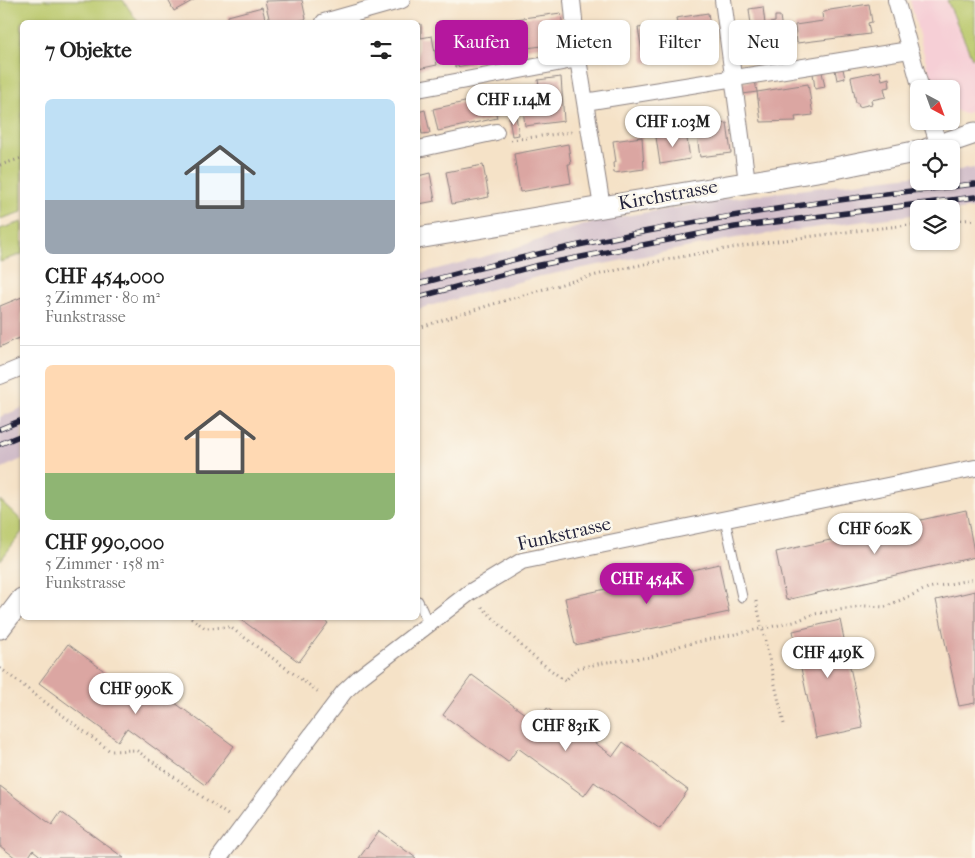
<!DOCTYPE html>
<html lang="de">
<meta charset="utf-8">
<style>
:root{--surface:#fff;--page:#f6f6f6;--text:#222;--muted:#767676;--line:#e0e0e0;--accent:#b5179e}
body{margin:0;font-family:"IM FELL French Canon",serif;background:var(--page);color:var(--text);height:100vh;display:flex;flex-direction:column;font-size:19px;white-space:nowrap}
*{box-sizing:border-box;margin:0}
p{font-size:16px;color:var(--muted)}
.icon{flex:none;width:28px;height:28px;fill:none;stroke:currentColor;stroke-width:2;stroke-linecap:round;stroke-linejoin:round}
.map{position:relative;flex:1;overflow:hidden}
.panel{position:absolute;left:20px;top:20px;width:400px;height:600px;display:flex;flex-direction:column;background:var(--surface);border-radius:8px;box-shadow:0 1px 4px #0004}
.panel>*{flex:none}
.banner{position:absolute;left:435px;top:20px;width:465px;height:45px;display:flex;gap:10px}
.needle{width:32px;rotate:139deg}
.fabs{position:absolute;left:910px;top:80px;display:grid;gap:10px}
.fabs a{display:grid;place-items:center;width:50px;height:50px;border-radius:8px;background:var(--surface);box-shadow:0 1px 4px #0004;font-size:25px}
.price{position:absolute;translate:-50% -42px;padding:0 11px;border-radius:18px;background:#fff;color:#222;font-size:16px;line-height:32px;filter:drop-shadow(0 1px 2px #0008)}
.price::after{content:'';position:absolute;left:50%;top:30px;width:15px;height:11px;margin-left:-8px;background:inherit;clip-path:polygon(0 0,100% 0,50% 100%)}
.price.selected{background:var(--accent);color:#fff}
ul{padding:0;list-style:none}
li{display:grid;align-content:center;gap:10px;height:265px;padding:0 25px}
li+li{border-top:1px solid var(--line)}
li span{display:grid;place-items:center;height:155px;border-radius:8px;color:#555}
li>.icon{margin-inline-start:auto}
span .icon{width:90px;height:90px;fill:#fffc;stroke-width:1}
li b{font-size:21px}
h2{display:flex;justify-content:space-between;align-items:center;height:60px;padding:0 25px;font-size:21px}
.pill{padding:0 18px;border-radius:8px;background:var(--surface);box-shadow:0 1px 4px #0004;font-size:18px;line-height:45px}
.pill.selected{background:var(--accent);color:#fff}
.map>svg:first-child{display:block}
</style>
<div class="map">
<svg width="975" height="858" viewBox="0 0 975 858">
<rect width="100%" height="100%" fill="#fbf7ec"/>
<filter id="ink" filterUnits="userSpaceOnUse"><feTurbulence type="fractalNoise" baseFrequency=".02" numOctaves="2"/><feDisplacementMap in="SourceGraphic" scale="10" xChannelSelector="R" yChannelSelector="G"/><feConvolveMatrix kernelMatrix="1 2 1 2 8 2 1 2 1" color-interpolation-filters="sRGB"/></filter>
<filter id="wash" filterUnits="userSpaceOnUse"><feTurbulence type="fractalNoise" baseFrequency=".0096" numOctaves="4" result="noise"/><feDisplacementMap in="SourceGraphic" scale="20" xChannelSelector="R" yChannelSelector="G"/><feGaussianBlur stdDeviation="1.12" result="paint"/><feColorMatrix in="noise" values="0 0 0 0 0 0 0 0 0 0 0 0 0 0 0 0 0 1.4 0 .05"/><feComposite in="paint" operator="in"/></filter>
<g filter="url(#wash)">
<rect width="100%" height="100%" fill="#f5e2c7"/>
<path fill="#f6cfd6" d="M910,0H975V109L964,114L951,108V89H933Z"/>
<path fill="#d1bdc9" d="M975,168V208L951,211V209H919V214L736,238L537,277L418,309V274L509,250L596,221L725,199L919,175V181H951V171Z
M22,408V459L0,469V417Z"/>
<path fill="#bac86a" stroke="#6e7552" d="M0,0H123L138,22H22V212L0,219Z
M947,0H975V56L972,58Z
M22,222V254L0,262V229Z
M0,500L22,521V532L0,561Z"/>
<g id="blocks">
<path fill="#dba6a2" d="M168,0H194L174,11Z
M302,0L306,19L293,22H270L265,1Z
M869,4L872,22L868,23L870,34L797,43L795,25L823,21L822,13L830,10Z
M262,7L266,22H229L228,16Z
M763,7L765,24L775,22V16H780L785,51L755,56L749,9Z
M561,13L565,43L519,49L515,19Z
M708,13L713,47L679,53V58L644,63L638,28L677,23L676,18Z
M418,24H421V38L432,36L437,65L418,69Z
M493,27L497,54L477,58L473,31Z
M470,47L473,64L455,67L452,50Z
M843,69L845,78L837,80L835,70Z
M880,71L882,80L889,78L890,87L884,88L886,97L871,100L872,104L859,107L858,103H856L851,77Z
M822,72L825,87L815,89L813,73Z
M561,77L564,121L525,126L523,109L538,107L539,113H544L538,80Z
M755,80L757,92L808,84L813,115L795,117L796,121L761,122L757,92L743,94L741,83Z
M492,96L497,118L438,131L433,109Z
M425,110L430,133L422,134L418,112Z
M516,116L519,135L512,136L509,117Z
M705,121V126L727,123L731,153L700,157L695,122Z
M686,132L690,159L660,164L656,137Z
M642,137L644,169L614,173L613,163L616,162L613,141Z
M568,144L571,164H568L571,183L520,192L514,154Z
M483,165L489,197L452,204L446,172Z
M430,173L435,201L419,204L421,215H418V176Z
M22,297V346L19,338L0,347V306Z
M966,510L975,557L786,600L776,552Z
M719,564L729,612L575,645L565,598Z
M975,591V703L959,706L936,600Z
M239,618H321L328,623L299,662Z
M840,620L863,728L816,738L793,631Z
M68,644L146,702L156,689L234,746L205,785L127,728L118,741L39,683Z
M472,675L537,723L547,708L613,756L623,742L688,790L660,829L594,782L584,796L518,748L508,762L443,715Z
M0,786L52,825L61,812L124,858H43L33,850L28,858H16L0,846Z
M379,831L416,858H359Z"/>
</g>
</g>
<g filter="url(#ink)">
<use href="#blocks" fill-opacity="0" stroke="#8c8281" stroke-width="1"/>
<g fill="none" stroke-linecap="round" stroke-linejoin="round">
<g stroke="#8c8281" stroke-width="11">
<path id="service" d="M725,520L742,597
M418,601L428,623"/>
</g>
<g stroke="#8c8281" stroke-width="18">
<path id="minor" d="M572,0L578,59L602,207
M723,0L747,182
M896,0L921,89
M324,22L402,0
M418,89L578,59
M585,102L909,50
M931,121L939,146
M418,149L496,132
M0,376L22,367
M219,858L344,692L360,677L469,593L522,561L975,468"/>
</g>
<g stroke="#8c8281" stroke-width="23">
<path id="tertiary" d="M928,149L975,133
M418,238L835,168L919,151
M0,628L22,599"/>
</g>
<path stroke="#8c8281" stroke-width="3" stroke-dasharray="1 4" stroke-linecap="butt" d="M511,140L572,132
M0,165L22,158
M951,221L975,219
M418,328C486,306 555,284 626,268C722,247 820,234 919,224
M756,601L784,724
M482,607L530,654L565,681L577,668L608,662L651,657L682,645L794,622L814,614L864,606L885,607L928,588L975,579
M191,618L205,628L230,627L320,693
M0,668L110,751L136,750L228,815"/>
<use href="#service" stroke="#fff" stroke-width="9"/>
<use href="#minor" stroke="#fff" stroke-width="16"/>
<use href="#tertiary" stroke="#fff" stroke-width="21"/>
<g stroke="#22223b" stroke-width="5.5">
<path id="rail" d="M418,284C601,234 786,203 975,184
M418,297L535,266L735,227L975,197
M0,429L22,420
M0,444L22,435"/>
</g>
<use href="#rail" stroke="#fbf7ec" stroke-width="4" stroke-dasharray="11" stroke-linecap="butt"/>
</g>
</g>
<g text-anchor="middle" dominant-baseline="central" stroke-width="5" stroke-linejoin="round" paint-order="stroke">
<g font-size="19" fill="#22223b" stroke="#fbf7ec">
<text transform="translate(668 195) rotate(-10)">Kirchstrasse</text>
<text transform="translate(564 534) rotate(-13)">Funkstrasse</text>
</g>
</g>
</svg>
<div class="fabs">
<a><svg class="needle" viewBox="-14 -14 28 28"><path d="M0-13l5 13h-10z" fill="#e53935"/><path d="M0 13l5-13h-10z" fill="#767676"/></svg></a>
<a><svg class="icon" aria-label="locate" viewBox="0 0 24 24"><circle cx="12" cy="12" r="6"/><path d="M12 2v4M12 18v4M2 12h4M18 12h4"/></svg></a>
<a><svg class="icon" aria-label="layers" viewBox="0 0 24 24"><path d="M12 4l9 5-9 5-9-5zM3 14l9 5 9-5"/></svg></a>
</div>
<b class="price" style="left:514px;top:126px">CHF 1.14M</b>
<b class="price" style="left:673px;top:148px">CHF 1.03M</b>
<b class="price" style="left:875px;top:555px">CHF 602K</b>
<b class="price selected" style="left:647px;top:605px">CHF 454K</b>
<b class="price" style="left:828px;top:679px">CHF 419K</b>
<b class="price" style="left:136px;top:715px">CHF 990K</b>
<b class="price" style="left:566px;top:752px">CHF 831K</b>
<div class="banner">
<a class="pill selected">Kaufen</a>
<a class="pill">Mieten</a>
<a class="pill">Filter</a>
<a class="pill">Neu</a>
</div>
<section class="panel">
<h2>7 Objekte<svg class="icon" aria-label="filters" viewBox="0 0 24 24"><path d="M4 7h16M4 17h16"/><circle cx="9" cy="7" r="2"/><circle cx="15" cy="17" r="2"/></svg></h2>
<ul>
<li><span style="background:linear-gradient(#bfe0f5 65%,#9aa5b1 0)"><svg class="icon" aria-label="home" viewBox="0 0 24 24"><path d="M3 11l9-7 9 7M6 9v11h12V9"/></svg></span><div><b>CHF 454,000</b><p>3 Zimmer · 80 m²</p><p>Funkstrasse</p></div></li>
<li><span style="background:linear-gradient(#ffd9b3 70%,#8fb573 0)"><svg class="icon" aria-label="home" viewBox="0 0 24 24"><path d="M3 11l9-7 9 7M6 9v11h12V9"/></svg></span><div><b>CHF 990,000</b><p>5 Zimmer · 158 m²</p><p>Funkstrasse</p></div></li>
</ul>
</section>
</div>
